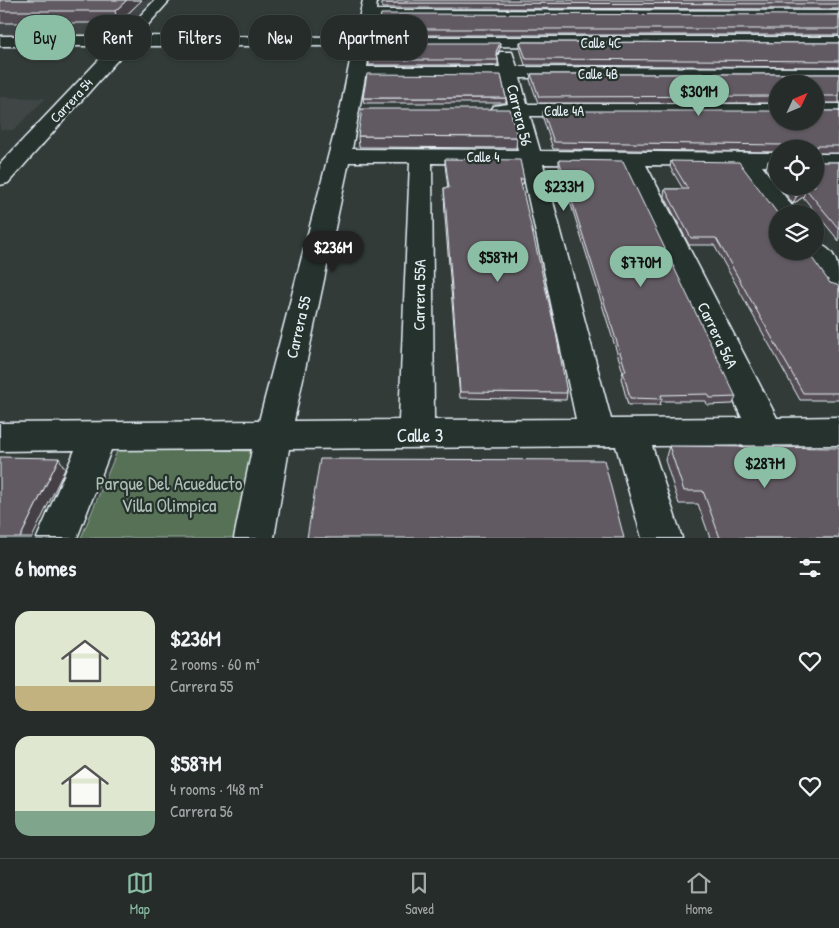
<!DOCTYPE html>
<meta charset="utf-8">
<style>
:root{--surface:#262c2a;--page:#2e3432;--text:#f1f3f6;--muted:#a4a7a8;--line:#424847;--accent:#8abfa5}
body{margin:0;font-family:"Patrick Hand",sans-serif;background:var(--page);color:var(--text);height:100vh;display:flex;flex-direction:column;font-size:19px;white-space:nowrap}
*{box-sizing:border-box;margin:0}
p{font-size:16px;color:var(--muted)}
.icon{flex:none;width:28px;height:28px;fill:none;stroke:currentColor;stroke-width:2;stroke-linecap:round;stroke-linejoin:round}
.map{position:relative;height:538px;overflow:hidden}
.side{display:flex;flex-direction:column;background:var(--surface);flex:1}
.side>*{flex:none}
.banner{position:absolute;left:15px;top:15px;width:500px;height:45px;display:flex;gap:10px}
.needle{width:32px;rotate:46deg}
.fabs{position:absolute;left:769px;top:75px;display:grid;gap:10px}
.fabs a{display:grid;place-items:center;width:55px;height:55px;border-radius:50%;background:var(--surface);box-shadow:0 1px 4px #0004,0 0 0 1px var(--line);font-size:25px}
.price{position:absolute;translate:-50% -42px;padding:0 11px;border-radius:18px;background:var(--accent);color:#111;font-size:16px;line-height:32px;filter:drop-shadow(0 1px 2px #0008)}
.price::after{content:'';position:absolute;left:50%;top:30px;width:15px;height:11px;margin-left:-8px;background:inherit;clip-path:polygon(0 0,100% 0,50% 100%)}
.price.active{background:#222;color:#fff}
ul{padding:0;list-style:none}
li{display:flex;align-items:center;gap:15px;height:125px;padding:0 15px}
li span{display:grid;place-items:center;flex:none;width:140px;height:100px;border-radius:15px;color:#555}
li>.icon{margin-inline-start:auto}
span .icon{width:60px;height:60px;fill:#fffc;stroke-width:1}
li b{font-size:21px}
h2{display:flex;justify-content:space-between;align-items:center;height:60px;padding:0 15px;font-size:21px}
.tag{padding:0 18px;border-radius:20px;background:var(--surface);box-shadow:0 1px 4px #0004,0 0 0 1px var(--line);font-size:18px;line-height:45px}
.tag.active{background:var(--accent);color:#111}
.tab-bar{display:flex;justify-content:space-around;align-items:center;height:70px;border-top:1px solid var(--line);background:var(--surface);font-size:14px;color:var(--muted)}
.tab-bar a{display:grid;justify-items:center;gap:2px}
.tab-bar .active{color:var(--accent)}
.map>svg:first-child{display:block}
</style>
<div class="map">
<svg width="839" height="538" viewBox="0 0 839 538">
<rect width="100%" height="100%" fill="#323b38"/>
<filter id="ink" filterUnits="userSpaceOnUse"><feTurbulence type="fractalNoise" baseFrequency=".02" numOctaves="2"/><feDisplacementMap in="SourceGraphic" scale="10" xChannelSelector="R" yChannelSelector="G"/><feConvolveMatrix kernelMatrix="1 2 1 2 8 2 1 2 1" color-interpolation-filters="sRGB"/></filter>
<g filter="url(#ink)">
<path fill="#404445" d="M0,0H153L119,36H0Z
M0,97L46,98L14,130H0Z"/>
<path fill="#567157" stroke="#9fb1a8" d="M118,449L258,451L239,538H81Z"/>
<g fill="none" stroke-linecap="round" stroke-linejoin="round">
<g stroke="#e8f1f8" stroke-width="3">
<path id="minor" d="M155,0H170L138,36L355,37L363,0H377L376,10L839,11V19L374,18L371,37H839V47L370,46L367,67H500L498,56L500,52H512L517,67L839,68V78H520L527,104H778V116H530L540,151L778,153V167L762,166L798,214H778V219L738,166L646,165L777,418L839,417V445L652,446L682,538H642L616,446L289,449L274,538H234L252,449L111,450L77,538H37L75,450L0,451V423L259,421L340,111L353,46H130L8,183L0,185V164L112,46H0V36H121ZM365,77L502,78L508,104L494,106L491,110L494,114L510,116L518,150L352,149ZM349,162H410L399,420L294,421ZM432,163L521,164L576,419L434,420ZM543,164L623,165L742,418L611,419Z
M815,104H839V116H815Z
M815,154H839V168H815Z
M815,243C839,249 839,269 839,291L829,288L802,251H815Z"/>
</g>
<use href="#minor" fill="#26332d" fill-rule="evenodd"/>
</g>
<path fill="#544d54" stroke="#e8f1f8" d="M0,0H142L118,23H0Z
M839,0V9L382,8V3Z
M839,15V35H379L378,29Z
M520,42L839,43V67L525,65L520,48Z
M500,43V48L497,54L498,60V65H369V60Z
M531,74H839V103H816V111H839V153H816V162H839V241L803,197L793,204L780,186H815V149H778V152L553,149L543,118V111L815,121L778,84V103H538L530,80Z
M363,98H506V103H364Z
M358,136L517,137L516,148L359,147Z
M445,159L524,179L523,184H521L567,393L566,400L460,398L445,217L444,188H448L445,165Z
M559,160L736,397L733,404L707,405L706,401H661L660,405H628L621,378L623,372L559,166Z
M671,161L830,283L839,288V400H800L714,245H689L664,195L665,189H683L670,167Z
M768,161H778V184L766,168Z
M669,446L839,538H710L698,504H679L665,460Z"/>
<path fill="#453f45" stroke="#e8f1f8" d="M127,0H142L118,23L115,11Z
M500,43V48L496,56V52Z
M806,189L803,197L793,204L796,197Z
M59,458L65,469L32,538H20Z"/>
<path fill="#625a62" stroke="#e8f1f8" d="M0,0H127L115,11H0Z
M383,0H839V4L382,3Z
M381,14L839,15V29H378Z
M520,42L839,43V61L526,59Z
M372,43H500L496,52L498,60H369Z
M367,74L501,75L506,98H363Z
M531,74H839V96H816V111H839V146H816V162H839V229L806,189L796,197L788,186H815V149H782V145L554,142L543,111H778V121H815V84H778V96L539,97Z
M362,109H510L517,137L358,136Z
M445,159L520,160L524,179H520L556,333L567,393L460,392L446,211L444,188H449Z
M559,160L623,161L736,397L710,398L708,394L661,395L662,399L630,398L623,371H626Z
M671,161L739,162L778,214V251H807L830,283L837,285L839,288V393H803L716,238H691L665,189H688Z
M768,161H778V173Z
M669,446L839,448V538H720L703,491H684Z
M0,457L59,458L20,538H0Z
M320,459L604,460L624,538H307Z"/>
</g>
<g text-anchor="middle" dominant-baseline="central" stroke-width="4.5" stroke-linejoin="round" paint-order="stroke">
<g font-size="14" fill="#e8f1f8" stroke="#26332d">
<text x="601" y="42">Calle 4C</text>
<text x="598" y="73">Calle 4B</text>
<text transform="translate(71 100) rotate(-47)">Carrera 54</text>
<text x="564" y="110">Calle 4A</text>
<text x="483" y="156">Calle 4</text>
</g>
<g font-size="16" fill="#e8f1f8" stroke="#26332d">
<text transform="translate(520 115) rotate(76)">Carrera 56</text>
<text transform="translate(419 295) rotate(-89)">Carrera 55A</text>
<text transform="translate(298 327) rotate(-77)">Carrera 55</text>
<text transform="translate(718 335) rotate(64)">Carrera 56A</text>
</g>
<g font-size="19" fill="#e8f1f8" stroke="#26332d">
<text x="420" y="435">Calle 3</text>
</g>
<g font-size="19" fill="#aebeb8" stroke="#26332d">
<text x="169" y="483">Parque Del Acueducto<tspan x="169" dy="22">Villa Olimpica</tspan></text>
</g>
</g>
</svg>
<div class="fabs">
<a><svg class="needle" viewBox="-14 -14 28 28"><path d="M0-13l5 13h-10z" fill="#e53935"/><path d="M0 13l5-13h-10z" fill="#a4a7a8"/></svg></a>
<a><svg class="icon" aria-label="locate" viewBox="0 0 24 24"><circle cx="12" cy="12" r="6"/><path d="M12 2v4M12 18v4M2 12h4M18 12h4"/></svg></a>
<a><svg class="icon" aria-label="layers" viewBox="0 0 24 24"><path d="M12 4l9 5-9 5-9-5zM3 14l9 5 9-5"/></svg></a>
</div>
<b class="price" style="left:699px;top:117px">$301M</b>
<b class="price" style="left:564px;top:212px">$233M</b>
<b class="price active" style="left:333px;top:273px">$236M</b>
<b class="price" style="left:498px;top:283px">$587M</b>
<b class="price" style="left:641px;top:288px">$770M</b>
<b class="price" style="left:765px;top:489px">$287M</b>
<div class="banner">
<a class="tag active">Buy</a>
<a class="tag">Rent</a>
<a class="tag">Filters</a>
<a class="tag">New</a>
<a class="tag">Apartment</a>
</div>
</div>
<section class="side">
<h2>6 homes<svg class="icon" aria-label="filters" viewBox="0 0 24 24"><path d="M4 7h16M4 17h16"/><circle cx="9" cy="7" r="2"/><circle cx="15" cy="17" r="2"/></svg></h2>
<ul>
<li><span style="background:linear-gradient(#dfe7d0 75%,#c2b280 0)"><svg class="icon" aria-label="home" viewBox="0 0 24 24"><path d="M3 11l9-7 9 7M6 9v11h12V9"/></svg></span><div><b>$236M</b><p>2 rooms · 60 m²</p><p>Carrera 55</p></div><svg class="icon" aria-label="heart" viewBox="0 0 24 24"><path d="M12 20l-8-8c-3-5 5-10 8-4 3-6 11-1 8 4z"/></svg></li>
<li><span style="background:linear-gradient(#dfe7d0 75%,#7fa58c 0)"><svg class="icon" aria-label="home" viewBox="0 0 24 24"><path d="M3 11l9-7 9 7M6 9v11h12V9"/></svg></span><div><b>$587M</b><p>4 rooms · 148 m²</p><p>Carrera 56</p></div><svg class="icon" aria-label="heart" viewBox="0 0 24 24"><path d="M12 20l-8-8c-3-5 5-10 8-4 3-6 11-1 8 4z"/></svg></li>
</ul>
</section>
<nav class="tab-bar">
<a class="active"><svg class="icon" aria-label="map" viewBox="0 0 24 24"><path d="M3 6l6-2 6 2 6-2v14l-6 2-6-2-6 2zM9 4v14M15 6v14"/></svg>Map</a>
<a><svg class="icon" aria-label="saved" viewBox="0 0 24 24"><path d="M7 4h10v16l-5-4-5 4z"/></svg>Saved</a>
<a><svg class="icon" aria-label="home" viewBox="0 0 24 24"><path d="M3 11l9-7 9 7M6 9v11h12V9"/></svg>Home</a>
</nav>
